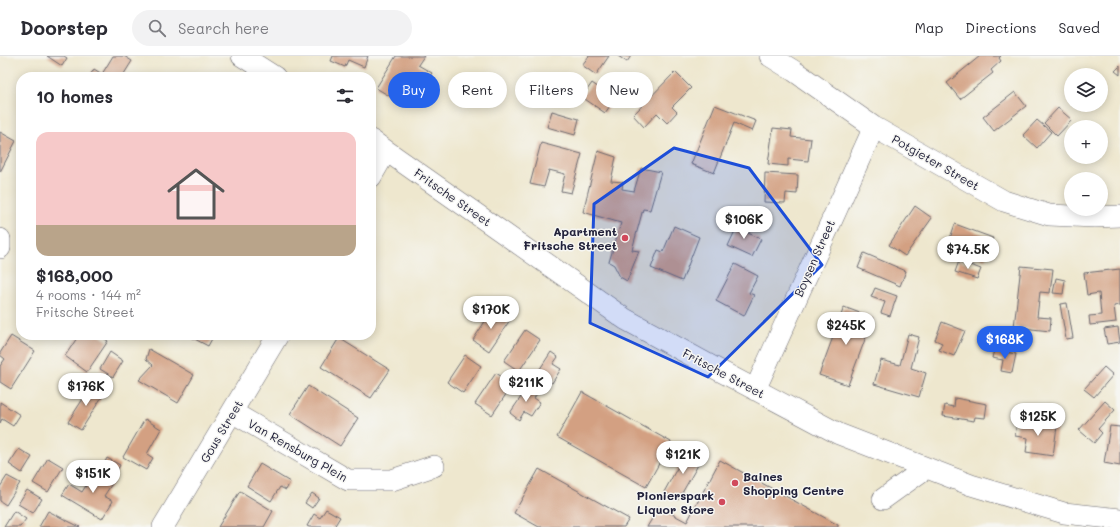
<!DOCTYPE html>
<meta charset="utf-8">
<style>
:root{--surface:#fff;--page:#f2f2f3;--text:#2b2b33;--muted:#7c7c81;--line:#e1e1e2;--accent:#2563eb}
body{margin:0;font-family:Mali,sans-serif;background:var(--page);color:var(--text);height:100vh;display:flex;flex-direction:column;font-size:15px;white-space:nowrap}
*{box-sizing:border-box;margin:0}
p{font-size:13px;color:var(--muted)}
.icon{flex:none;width:22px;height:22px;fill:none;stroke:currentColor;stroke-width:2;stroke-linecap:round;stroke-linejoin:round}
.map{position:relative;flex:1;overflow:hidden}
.panel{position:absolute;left:16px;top:16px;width:360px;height:268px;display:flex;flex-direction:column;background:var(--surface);border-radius:16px;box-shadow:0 2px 10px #0003}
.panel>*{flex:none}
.guide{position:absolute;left:388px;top:16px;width:380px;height:36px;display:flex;gap:8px}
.buttons{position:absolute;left:1064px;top:12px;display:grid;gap:8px}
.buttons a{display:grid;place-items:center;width:44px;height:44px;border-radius:50%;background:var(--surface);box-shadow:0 2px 10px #0003;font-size:20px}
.price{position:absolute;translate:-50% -34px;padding:0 9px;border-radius:14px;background:#fff;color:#222;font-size:13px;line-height:26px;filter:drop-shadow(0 1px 2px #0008)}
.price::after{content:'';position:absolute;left:50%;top:24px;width:12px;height:9px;margin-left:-6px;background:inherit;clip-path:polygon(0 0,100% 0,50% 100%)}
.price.on{background:var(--accent);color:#fff}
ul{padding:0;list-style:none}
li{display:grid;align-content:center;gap:8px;height:212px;padding:0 20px}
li+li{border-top:1px solid var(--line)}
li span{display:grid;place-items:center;height:124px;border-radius:12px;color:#555}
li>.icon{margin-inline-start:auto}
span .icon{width:72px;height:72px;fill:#fffc;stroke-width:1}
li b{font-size:17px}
h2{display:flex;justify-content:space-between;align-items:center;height:48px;padding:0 20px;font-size:17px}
.chip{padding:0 14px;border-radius:18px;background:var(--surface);box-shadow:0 2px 10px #0003;font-size:14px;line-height:36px}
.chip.on{background:var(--accent);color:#fff}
header{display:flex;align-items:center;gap:24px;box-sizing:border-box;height:56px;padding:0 20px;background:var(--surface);border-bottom:1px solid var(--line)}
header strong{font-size:19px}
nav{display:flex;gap:22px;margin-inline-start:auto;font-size:14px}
.search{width:280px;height:36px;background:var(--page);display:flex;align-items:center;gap:10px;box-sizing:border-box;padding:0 14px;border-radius:22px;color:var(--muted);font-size:15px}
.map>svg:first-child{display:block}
</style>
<header>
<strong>Doorstep</strong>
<div class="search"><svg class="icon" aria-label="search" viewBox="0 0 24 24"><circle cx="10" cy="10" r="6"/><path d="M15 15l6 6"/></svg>Search here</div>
<nav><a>Map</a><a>Directions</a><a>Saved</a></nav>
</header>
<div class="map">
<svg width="1120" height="471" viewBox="0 0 1120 471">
<rect width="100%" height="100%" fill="#f6f6f2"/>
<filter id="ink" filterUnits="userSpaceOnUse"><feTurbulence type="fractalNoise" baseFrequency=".025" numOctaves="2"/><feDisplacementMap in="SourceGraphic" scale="8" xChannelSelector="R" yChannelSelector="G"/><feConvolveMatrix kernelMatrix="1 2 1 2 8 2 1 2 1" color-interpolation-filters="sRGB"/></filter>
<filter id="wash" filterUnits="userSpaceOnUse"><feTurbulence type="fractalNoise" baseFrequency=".012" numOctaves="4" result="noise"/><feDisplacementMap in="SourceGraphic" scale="16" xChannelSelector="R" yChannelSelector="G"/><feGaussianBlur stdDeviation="0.9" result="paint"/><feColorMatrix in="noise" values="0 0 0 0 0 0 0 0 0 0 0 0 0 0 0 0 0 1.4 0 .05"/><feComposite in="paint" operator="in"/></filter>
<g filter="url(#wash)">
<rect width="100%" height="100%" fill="#eee7ce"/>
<g id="blocks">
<path fill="#d3a082" d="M47,0H64L67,2L62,10Z
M113,0H124L132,5L122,21H89L94,13L102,18Z
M333,0H368L364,11L348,4L345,11L331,5Z
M396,0H424L418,9L432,17L425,27L418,23L403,48L376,32Z
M589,0H609L596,19L582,9Z
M618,0H631L627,6Z
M980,0H1001L999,2L1001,5L991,14L993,17L960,43L947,27Z
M1120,10V19L1115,15Z
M675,16L691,32L672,51L677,56L667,67L657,57L644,71L633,59Z
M592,27L615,43L605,57L582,41Z
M1015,36L1026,50L994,75L983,61Z
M715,49L756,65L752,75L734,67L714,117L691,108Z
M1058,52L1072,64L1057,80L1044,67Z
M552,55L579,63L575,79L547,71Z
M1037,64L1051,76L1037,92L1023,79Z
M773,72L792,74L791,81L811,83L808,105L788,103V110L768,108Z
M0,76L16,85L0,116Z
M541,87L582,98L571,137L561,135L565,118L549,114L544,131L530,128Z
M598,95L616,101L611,125L623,126L622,133L634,135L641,112L661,116L650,154L643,153L632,194L639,195L627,225L620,221L614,209L609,206L621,167L583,156Z
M765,117L798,119L797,138L786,137L785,147L764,146Z
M915,150L932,162L905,200L889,189Z
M740,164L752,169L748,177L761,183L752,201L728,190Z
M955,168L993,182L985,203L948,188Z
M674,170L699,181L682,225L651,212L658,194L663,196Z
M864,197L906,215L900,230L858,212Z
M959,205L981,213L977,223L955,216Z
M735,208L758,220L749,237L754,239L744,260L716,245Z
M1021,210L1053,213L1050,237L1040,236L1037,261L1051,262L1050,275L1014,271Z
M1120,213V249L1114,250L1116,266L1090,269L1089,260L1101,259L1099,237L1087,239L1084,217Z
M1056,222L1065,224L1063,238L1053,237Z
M875,232L897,240L890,260L881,257L885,246L871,241Z
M1067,247L1073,282L1066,283L1060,248Z
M844,251L873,262L848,329L819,319Z
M493,253L510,264L489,295L473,284Z
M942,266L965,275L954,300L939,294L942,287L935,284Z
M1118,271L1120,286L1107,288L1104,273Z
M525,274L540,284L519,315L504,305Z
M908,278L919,281L911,312L926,317L919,341L874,328L881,304L900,309Z
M79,279H99L108,285L87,316L65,300Z
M193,279H214L208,290L191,281Z
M11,280L35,295L11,333L0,326V310L5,303L0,299V297Z
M339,282L390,314L371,342L321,311Z
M149,293L194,319L178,347L139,324L153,309L146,303Z
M994,294L1016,298L1012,317L1001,315L1003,304L992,302Z
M110,296L123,305L113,321L100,313Z
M551,296L558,301L553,308L561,313L552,327L546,323L540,330L532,325Z
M465,299L481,310L463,337L447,326Z
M1104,311L1113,319L1094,341L1084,333Z
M496,317L513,328L492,359L475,348Z
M530,328L539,335L534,342L540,346L531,360L524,356L519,364L510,357Z
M92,329L105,336L81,374L68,366Z
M308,330L358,362L340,390L290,358Z
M582,336L671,386L646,431L557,381Z
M955,342L987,348L985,362L975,361L974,365L943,360L945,349L954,351Z
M1105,345L1115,354L1098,373L1102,377L1094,387L1079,374Z
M0,346L20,359L13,370L2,363L0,367Z
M145,363L161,373L147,398L153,402L146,414L123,401Z
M1017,365L1057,370L1053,400L1026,396L1028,382L1015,380Z
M1110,370L1120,371V410L1104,407Z
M19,393L32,401L22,417L9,408Z
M687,394L702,402L678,444L664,436Z
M48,402L63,411L48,436L33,427Z
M107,402L120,409L116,417L103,410Z
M720,404L838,469V471H647L659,451L687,466Z
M260,408L290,426L286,434L280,431L271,445L247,430Z
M97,412L115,423L104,440L113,445L102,463L62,439L69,428L82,436Z
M539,413L629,463L624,471H539L514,457Z
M7,420L20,427L6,449L0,445V431Z
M27,434L42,443L33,457L18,448Z
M240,435L273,455L264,471H218Z
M312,437L319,442L312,452L305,447Z
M326,453L340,461L334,471H309L307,470L314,458L320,462Z
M14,455L26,463L20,471H4Z
M48,455L80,471H39Z"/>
</g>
</g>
<g filter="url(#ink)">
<use href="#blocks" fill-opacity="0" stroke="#69676e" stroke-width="1"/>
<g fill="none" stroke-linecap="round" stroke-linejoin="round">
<g stroke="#69676e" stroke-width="22">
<path id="minor" d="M242,0L275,21
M770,0L794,15L874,71L1004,145L1049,159L1095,161L1120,160
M371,84L502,176L625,263L709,309L839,378L971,429L1064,457L1120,463
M371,121L386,95
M0,183V192
M755,334L874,71
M232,356L348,424H392L434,410
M883,443L926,412
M163,471L278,279"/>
</g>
<use href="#minor" stroke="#fff" stroke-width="21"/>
</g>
</g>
<path fill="#1d4ed8" fill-opacity="0.2" stroke="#1d4ed8" stroke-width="3" stroke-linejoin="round" d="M674,92L749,112L822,209L708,321L590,267L594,148Z"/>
<g fill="#d1495b" stroke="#f6f6f2" stroke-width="1.5">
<circle cx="625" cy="182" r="4"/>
<circle cx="735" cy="427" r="4"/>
<circle cx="722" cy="446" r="4"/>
</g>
<g text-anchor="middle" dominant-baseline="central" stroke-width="3" stroke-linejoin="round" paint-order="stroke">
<g font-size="12" fill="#22223b" stroke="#f6f6f2">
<text transform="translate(936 106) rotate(30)">Potgieter Street</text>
<text transform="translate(453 141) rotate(35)">Fritsche Street</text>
<text transform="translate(814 202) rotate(-66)">Boysen Street</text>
<text transform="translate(724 317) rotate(28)">Fritsche Street</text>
<text transform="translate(221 375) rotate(-59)">Gous Street</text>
<text transform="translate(298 394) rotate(30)">Van Rensburg Plein</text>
</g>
<g font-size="12" font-weight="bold" fill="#22223b" stroke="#f6f6f2" text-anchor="end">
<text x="617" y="175">Apartment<tspan x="617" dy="14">Fritsche Street</tspan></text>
<text x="743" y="420" text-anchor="start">Baines<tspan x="743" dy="14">Shopping Centre</tspan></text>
<text x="714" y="439">Pionierspark<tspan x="714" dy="14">Liquor Store</tspan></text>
</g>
</g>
</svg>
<div class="buttons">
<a><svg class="icon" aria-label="layers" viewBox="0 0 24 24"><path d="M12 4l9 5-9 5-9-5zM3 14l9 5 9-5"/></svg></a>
<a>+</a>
<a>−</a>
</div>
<b class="price" style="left:744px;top:184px">$106K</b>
<b class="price" style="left:968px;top:214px">$74.5K</b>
<b class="price" style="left:491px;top:274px">$170K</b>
<b class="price" style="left:846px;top:290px">$245K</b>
<b class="price on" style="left:1005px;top:304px">$168K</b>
<b class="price" style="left:526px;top:347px">$211K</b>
<b class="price" style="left:86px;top:351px">$176K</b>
<b class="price" style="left:1038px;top:381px">$125K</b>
<b class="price" style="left:683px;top:419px">$121K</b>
<b class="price" style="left:93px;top:438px">$151K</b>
<div class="guide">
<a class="chip on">Buy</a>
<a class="chip">Rent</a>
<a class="chip">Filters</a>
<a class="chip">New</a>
</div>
<section class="panel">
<h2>10 homes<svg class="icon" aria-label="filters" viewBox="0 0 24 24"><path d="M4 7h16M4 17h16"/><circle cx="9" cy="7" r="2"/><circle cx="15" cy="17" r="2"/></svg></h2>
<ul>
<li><span style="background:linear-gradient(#f6c9c9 75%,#b9a48a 0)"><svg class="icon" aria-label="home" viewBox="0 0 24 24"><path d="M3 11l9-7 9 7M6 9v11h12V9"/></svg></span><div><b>$168,000</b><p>4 rooms · 144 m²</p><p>Fritsche Street</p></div></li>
</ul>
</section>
</div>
